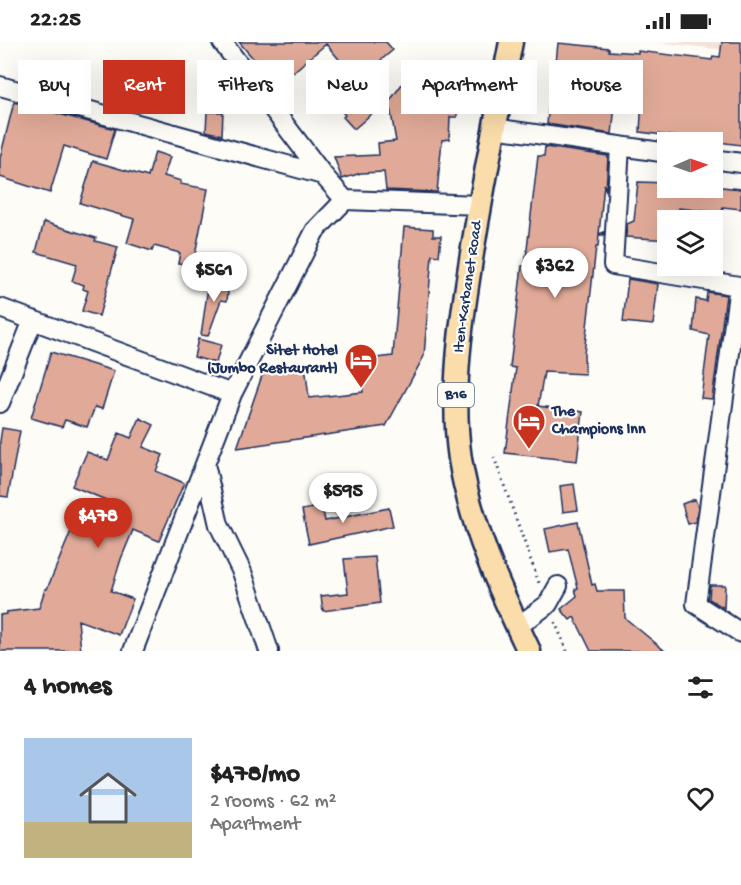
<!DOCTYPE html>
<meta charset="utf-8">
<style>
:root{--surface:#fff;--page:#f2f2f2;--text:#222;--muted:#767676;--line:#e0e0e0;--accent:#c8321e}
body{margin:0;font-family:"Gochi Hand",sans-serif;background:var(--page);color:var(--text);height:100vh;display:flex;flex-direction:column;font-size:22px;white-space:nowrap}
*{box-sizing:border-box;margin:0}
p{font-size:20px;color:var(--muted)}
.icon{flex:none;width:33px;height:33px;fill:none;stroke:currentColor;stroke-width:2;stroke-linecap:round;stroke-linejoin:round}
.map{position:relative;height:609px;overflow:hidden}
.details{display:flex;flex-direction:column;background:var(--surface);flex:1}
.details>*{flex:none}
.top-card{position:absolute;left:18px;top:18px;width:705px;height:54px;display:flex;gap:12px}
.needle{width:39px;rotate:88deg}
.tools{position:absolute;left:657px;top:90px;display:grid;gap:12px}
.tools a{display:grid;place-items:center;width:66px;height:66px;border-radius:0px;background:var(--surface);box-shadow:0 6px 24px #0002;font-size:30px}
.price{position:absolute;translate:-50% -51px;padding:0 14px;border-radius:21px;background:#fff;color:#222;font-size:20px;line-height:39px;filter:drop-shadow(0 2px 3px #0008)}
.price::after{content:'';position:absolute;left:50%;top:36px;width:18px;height:14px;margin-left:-9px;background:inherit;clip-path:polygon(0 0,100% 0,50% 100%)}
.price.selected{background:var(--accent);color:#fff}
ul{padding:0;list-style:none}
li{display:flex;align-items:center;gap:18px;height:150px;padding:0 24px}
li+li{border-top:2px solid var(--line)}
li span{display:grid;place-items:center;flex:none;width:168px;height:120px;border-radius:0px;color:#555}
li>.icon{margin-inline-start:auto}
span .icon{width:72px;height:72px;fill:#fffc;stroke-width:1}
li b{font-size:26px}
h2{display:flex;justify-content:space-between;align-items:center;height:72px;padding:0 24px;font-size:26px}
.tag{padding:0 21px;border-radius:0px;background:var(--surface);box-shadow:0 6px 24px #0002;font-size:21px;line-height:54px}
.tag.selected{background:var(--accent);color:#fff}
.status{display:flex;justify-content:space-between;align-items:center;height:42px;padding:0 30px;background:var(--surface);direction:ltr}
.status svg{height:16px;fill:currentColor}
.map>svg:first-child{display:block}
</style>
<div class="status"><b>22:25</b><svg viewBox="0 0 49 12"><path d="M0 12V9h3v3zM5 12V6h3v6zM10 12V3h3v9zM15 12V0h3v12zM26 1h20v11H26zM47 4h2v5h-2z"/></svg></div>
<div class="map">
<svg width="741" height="609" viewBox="0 0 741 609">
<rect width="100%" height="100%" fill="#fdfcf7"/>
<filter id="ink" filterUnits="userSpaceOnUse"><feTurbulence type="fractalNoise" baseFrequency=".0167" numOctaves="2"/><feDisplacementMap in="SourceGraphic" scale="12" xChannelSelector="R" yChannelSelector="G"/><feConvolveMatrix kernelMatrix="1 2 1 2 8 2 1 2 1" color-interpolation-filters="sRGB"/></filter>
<g filter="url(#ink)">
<path fill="#f5e3da" d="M657,0H741V10Z"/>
<path fill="#e1aa98" stroke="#1b2f5e" stroke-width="1.5" d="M239,0H386L393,8L361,35L384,61L354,87L343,75L345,73L324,50L349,29L326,2L277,44Z
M722,0H741V103L640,90L642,56L616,54L612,92L547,82L552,30H555L558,1L609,6V9L638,11V9L712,18L713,14L720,15Z
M410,31L425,32L424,39L457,40V75H450L449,97L442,98L437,150L386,148L384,130L361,131L342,137L334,115L379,113L378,101L396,99L389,60Z
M14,60L115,87L106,117L64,104L50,151L0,135V116Z
M207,70H223L222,93L206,89Z
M545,105L608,114L606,149L604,142L599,192L604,190L603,193H599L598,205H596L584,312L585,332L544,330L538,364L583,370L577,419L505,411L516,326L510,325L522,224H525L538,114H544Z
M155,110L170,115L164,134L181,139L180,142L208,147L193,223L178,221L180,211L154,204L152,209L127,201L134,177L80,161L93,119L148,135Z
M638,140L668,141V146L712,144L741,147V167L723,165L722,171L679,166L677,178H668V198L626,195L627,182L634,179Z
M44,180L96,196L95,199L118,205L99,274L82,269L88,249L83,247L84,243L72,239L77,222L36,210Z
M404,185L433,187V194H441L439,214L432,213L424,314L386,384L237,406L264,328L305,323L309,356L363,350L359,318L393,314Z
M628,237L658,242L653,283L623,280Z
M209,238L229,241L227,259L221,258L208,294L201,293Z
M707,250L726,253L712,357L701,356L709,293L693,289L696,257L706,259Z
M198,297L221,303L216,321L194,315Z
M51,310L114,329L102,367L95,365L87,385L65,378L62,385L31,376Z
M140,376L154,383L143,405L163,413L156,429L184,441L159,499L133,488L121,517L111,549L133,557L119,593L78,578L81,609H0V573L6,572V570L39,566L45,547H47L74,482L93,490L106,458L72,444L87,410L108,418L119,391L131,396Z
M2,386L20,389L8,455L0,454V399Z
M574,442L578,468L563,470L560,444Z
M695,457L698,466L696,480L688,482L682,462Z
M322,464L325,479L389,466L393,484L309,502L302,468Z
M578,480L592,543L595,542L597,549H624L625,576L665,609H591L574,575L570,578L561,567L577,554L575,547L578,546L568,507L550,510L545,487Z
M375,515L380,561L323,569L321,554L348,551L344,517Z
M710,543H725L724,566L709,557Z"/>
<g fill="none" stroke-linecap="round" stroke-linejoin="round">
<g stroke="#1b2f5e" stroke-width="22">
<path id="minor" d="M222,0L323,133L345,158
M0,44L323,133
M494,86L668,111
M620,104L613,223L739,244L696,562L741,591
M712,117L741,121
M0,266L232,352L315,189L345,158L480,163
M0,361L33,278
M205,422L219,483L242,530L269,609
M517,585L548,562L558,544
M133,609L232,352"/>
</g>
<g stroke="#1b2f5e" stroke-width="27">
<path id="major" d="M511,0C498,68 484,137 473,205C462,274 450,348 460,417C471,485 500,548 529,609"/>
</g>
<path stroke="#1b2f5e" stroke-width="3" stroke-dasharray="1.5 4.5" stroke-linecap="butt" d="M494,415L539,541
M555,580L567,609"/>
<use href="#minor" stroke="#fdfcf7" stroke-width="18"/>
<use href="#major" stroke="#fbddab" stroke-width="22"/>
</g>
</g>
<defs>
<g id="hotel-pin" transform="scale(1.725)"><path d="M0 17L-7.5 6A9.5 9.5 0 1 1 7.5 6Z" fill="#c8321e" stroke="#fdfcf7"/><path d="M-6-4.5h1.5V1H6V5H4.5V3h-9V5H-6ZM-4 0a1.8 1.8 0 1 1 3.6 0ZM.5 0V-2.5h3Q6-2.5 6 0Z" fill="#fff"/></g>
</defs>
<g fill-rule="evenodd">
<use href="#hotel-pin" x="361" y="318"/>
<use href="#hotel-pin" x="529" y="379"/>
</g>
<g text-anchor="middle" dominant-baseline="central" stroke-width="4.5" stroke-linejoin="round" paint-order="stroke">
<rect fill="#fdfcf7" stroke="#5f6c8c" stroke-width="1.5" x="438" y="341" width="36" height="24" rx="4.5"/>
<g font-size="15" font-weight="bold" fill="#1b2f5e">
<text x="456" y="353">B16</text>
</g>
<g font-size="16" fill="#1b2f5e" stroke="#fdfcf7">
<text transform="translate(469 245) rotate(-82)">Iten-Karbanet Road</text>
</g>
<g font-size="16" font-weight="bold" fill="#1b2f5e" stroke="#fdfcf7" text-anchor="end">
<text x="338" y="309">Sitet Hotel<tspan x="338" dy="18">(Jumbo Restaurant)</tspan></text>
<text x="552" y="370" text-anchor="start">The<tspan x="552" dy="18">Champions Inn</tspan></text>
</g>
</g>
</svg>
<div class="tools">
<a><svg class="needle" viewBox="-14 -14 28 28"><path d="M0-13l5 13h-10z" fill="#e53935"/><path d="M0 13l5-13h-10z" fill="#767676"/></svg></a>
<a><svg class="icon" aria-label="layers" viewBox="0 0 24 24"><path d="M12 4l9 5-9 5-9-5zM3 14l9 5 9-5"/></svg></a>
</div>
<b class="price" style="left:555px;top:257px">$362</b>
<b class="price" style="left:214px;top:261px">$561</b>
<b class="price" style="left:343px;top:482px">$595</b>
<b class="price selected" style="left:98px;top:507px">$478</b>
<div class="top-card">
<a class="tag">Buy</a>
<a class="tag selected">Rent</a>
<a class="tag">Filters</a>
<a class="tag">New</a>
<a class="tag">Apartment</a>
<a class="tag">House</a>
</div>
</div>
<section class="details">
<h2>4 homes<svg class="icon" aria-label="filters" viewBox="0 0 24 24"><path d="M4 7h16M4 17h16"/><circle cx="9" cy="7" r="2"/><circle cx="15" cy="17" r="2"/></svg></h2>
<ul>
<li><span style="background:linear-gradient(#a9c7e8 70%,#c2b280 0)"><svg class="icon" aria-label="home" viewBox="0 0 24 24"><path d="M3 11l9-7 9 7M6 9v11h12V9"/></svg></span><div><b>$478/mo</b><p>2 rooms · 62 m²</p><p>Apartment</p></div><svg class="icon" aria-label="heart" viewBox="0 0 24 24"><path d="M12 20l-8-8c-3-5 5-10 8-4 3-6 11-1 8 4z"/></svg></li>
</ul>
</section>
